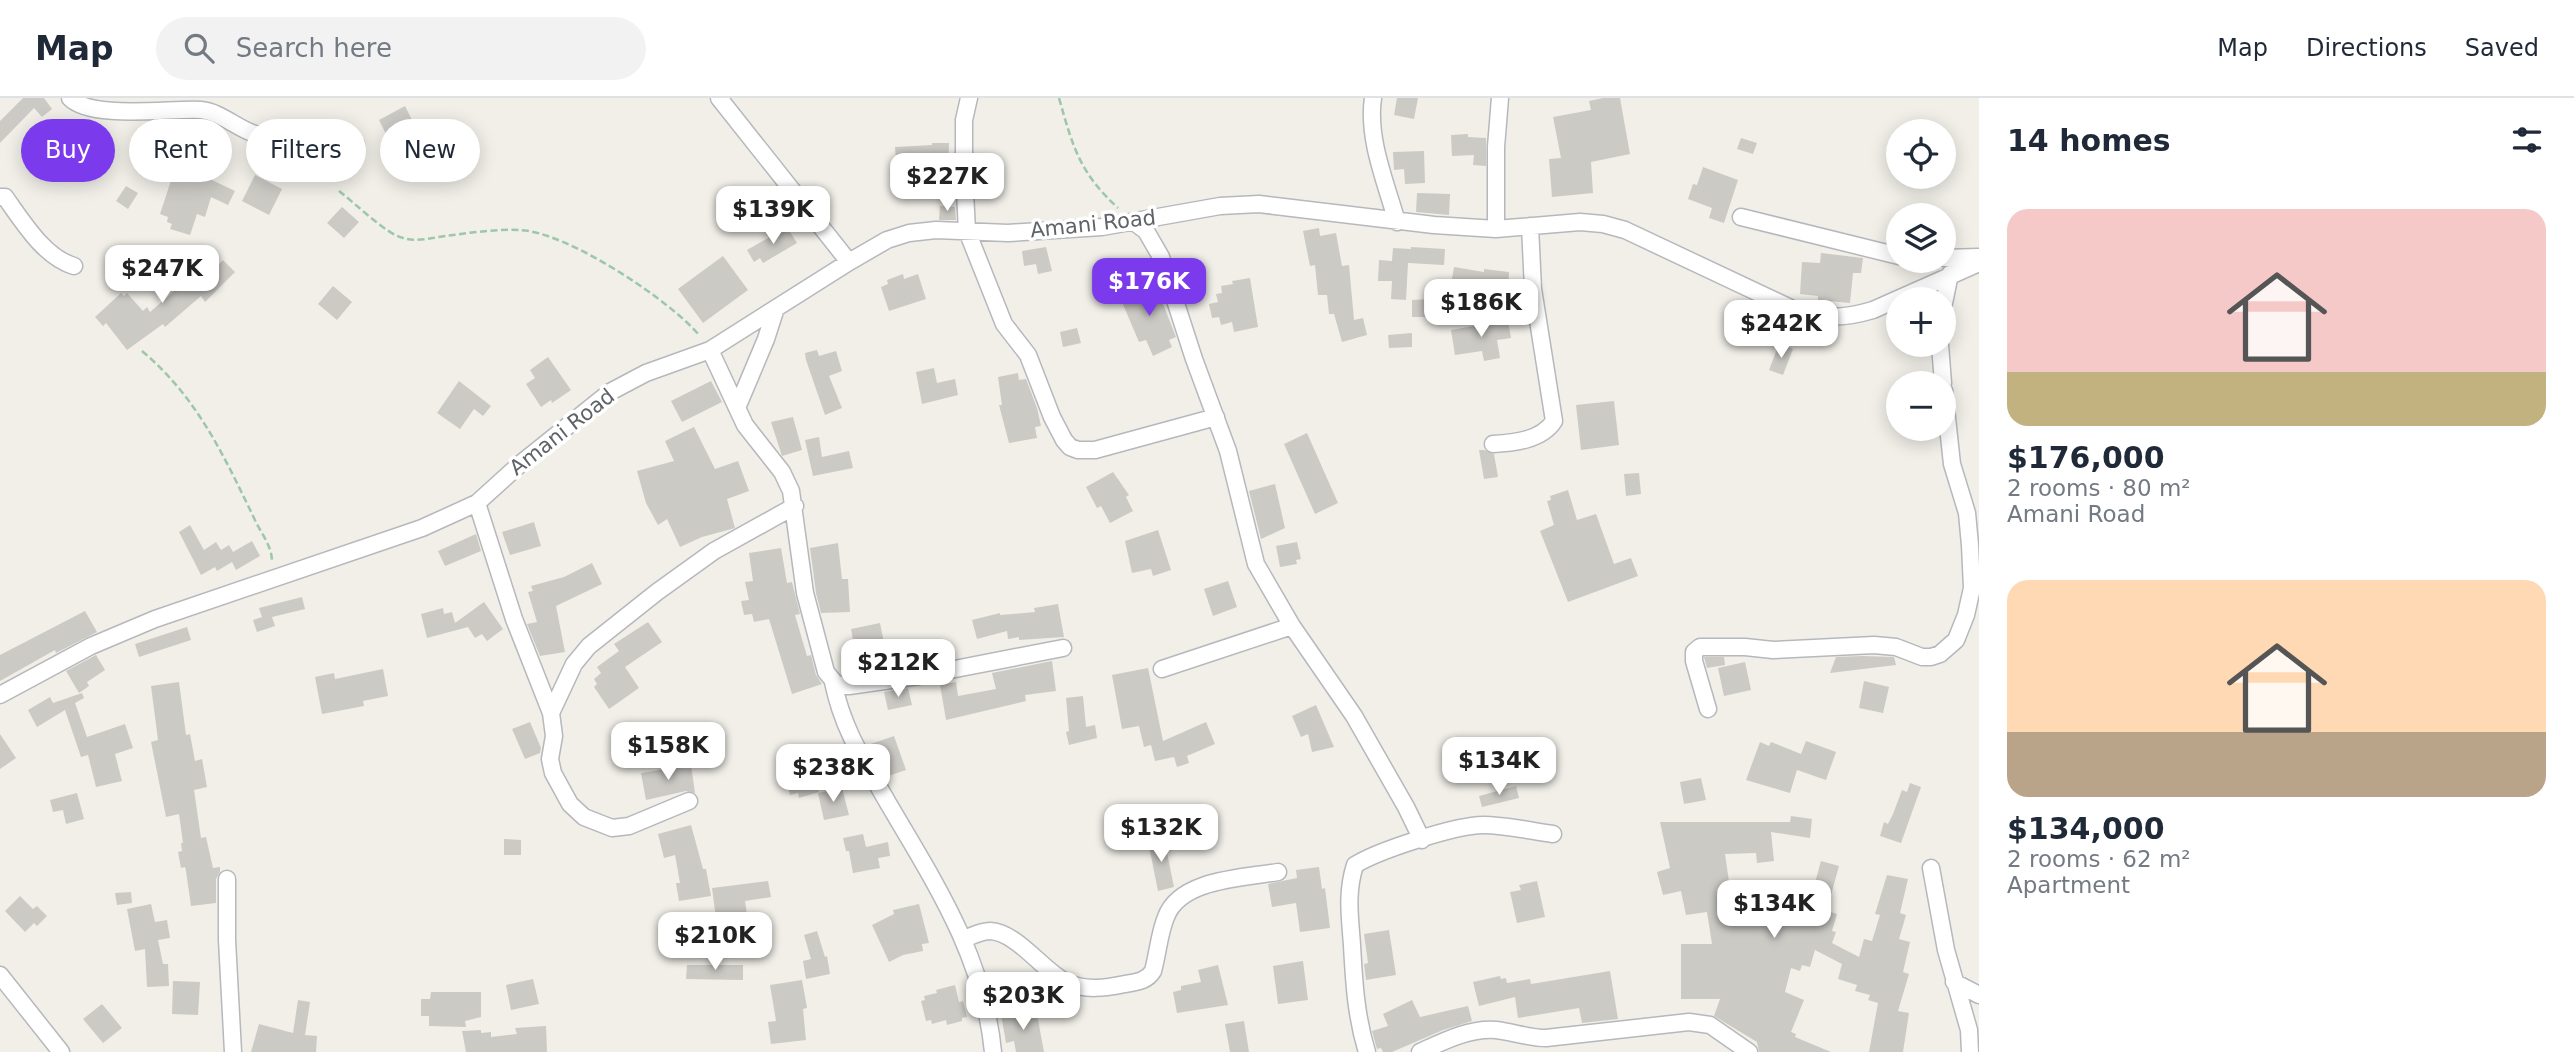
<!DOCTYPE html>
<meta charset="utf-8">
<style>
:root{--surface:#fff;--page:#f2f2f3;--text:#1f2937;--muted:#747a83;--line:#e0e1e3;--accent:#7c3aed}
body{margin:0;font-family:"DejaVu Sans",sans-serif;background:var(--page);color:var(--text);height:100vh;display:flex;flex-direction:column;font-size:26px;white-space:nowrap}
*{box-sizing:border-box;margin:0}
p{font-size:23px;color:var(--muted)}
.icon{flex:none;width:38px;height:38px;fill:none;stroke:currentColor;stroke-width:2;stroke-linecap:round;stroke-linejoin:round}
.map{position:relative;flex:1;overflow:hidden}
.side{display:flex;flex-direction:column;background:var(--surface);width:595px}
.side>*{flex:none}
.guide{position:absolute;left:21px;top:21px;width:665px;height:63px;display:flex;gap:14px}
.fabs{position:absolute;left:1886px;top:21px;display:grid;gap:14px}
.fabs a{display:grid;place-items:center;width:70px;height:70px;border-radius:50%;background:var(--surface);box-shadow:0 4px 18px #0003;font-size:35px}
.price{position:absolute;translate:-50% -60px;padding:0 16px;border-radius:14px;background:#fff;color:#222;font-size:23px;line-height:46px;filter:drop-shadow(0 2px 4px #0008)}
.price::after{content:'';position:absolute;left:50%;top:42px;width:21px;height:16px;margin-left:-10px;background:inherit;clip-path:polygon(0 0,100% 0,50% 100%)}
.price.on{background:var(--accent);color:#fff}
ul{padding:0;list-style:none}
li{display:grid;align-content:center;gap:14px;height:371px;padding:0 28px}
li span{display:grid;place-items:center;height:217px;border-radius:21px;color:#555}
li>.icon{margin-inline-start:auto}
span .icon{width:126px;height:126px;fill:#fffc;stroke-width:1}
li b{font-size:30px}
h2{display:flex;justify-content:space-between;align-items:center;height:84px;padding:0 28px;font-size:30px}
.pill{padding:0 24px;border-radius:32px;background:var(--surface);box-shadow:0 4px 18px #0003;font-size:24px;line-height:63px}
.pill.on{background:var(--accent);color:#fff}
header{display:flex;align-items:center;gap:42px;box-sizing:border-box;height:98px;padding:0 35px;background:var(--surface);border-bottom:2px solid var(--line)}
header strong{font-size:33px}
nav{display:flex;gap:38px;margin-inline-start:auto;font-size:24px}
.search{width:490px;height:63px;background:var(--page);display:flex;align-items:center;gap:18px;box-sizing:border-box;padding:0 24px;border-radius:38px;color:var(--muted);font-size:26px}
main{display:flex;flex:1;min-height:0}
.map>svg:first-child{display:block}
</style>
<header>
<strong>Map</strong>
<div class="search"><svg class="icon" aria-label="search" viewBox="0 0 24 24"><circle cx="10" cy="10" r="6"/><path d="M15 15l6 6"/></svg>Search here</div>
<nav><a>Map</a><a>Directions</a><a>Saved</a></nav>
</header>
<main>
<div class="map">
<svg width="1979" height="954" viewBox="0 0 1979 954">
<rect width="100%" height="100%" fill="#f1efe8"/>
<path fill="#cccac5" d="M23,0H44L52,11L42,19L34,10L0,45V23Z
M1397,0H1418L1414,21L1394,17Z
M1603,0H1620L1630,56L1591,64L1593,95L1552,99L1549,61L1561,60L1553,19L1591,12L1589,3Z
M405,8L418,34L392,48L379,22Z
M1468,36V39L1486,40V68L1473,67L1474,57L1452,58L1451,37Z
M42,37L56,55L35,72L21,54Z
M1741,40L1757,45L1753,56L1737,51Z
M82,42L96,60L73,76L60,59Z
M932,45H949L948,82L897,79L895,49L932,47Z
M182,49L219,62L212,82L235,93L228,107L211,99L205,119L197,116L190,137L170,131L172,126L167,124L168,119L160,116Z
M1424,53L1425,85L1405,86L1404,71L1394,72L1393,54Z
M1703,69L1738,82L1724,125L1709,120L1712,110L1688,101L1693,86L1697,87Z
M255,77L282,91L269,117L242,103Z
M126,88L138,95L128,111L116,103Z
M1417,95L1450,96L1449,117L1416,114Z
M940,108L955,109L956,122H939Z
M342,109L359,124L344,140L327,125Z
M787,129L797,145L763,165L760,160L754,164L747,152Z
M1319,130L1320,138L1336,135L1342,168L1349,167L1354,222L1363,220L1367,237L1342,244L1334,216H1329L1327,197H1318L1315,167L1310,168L1303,133Z
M1046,149L1052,173L1038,176L1036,166L1024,168L1022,153Z
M1411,149L1445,151L1444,167L1408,165L1406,202L1391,201L1392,183H1378L1379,162L1392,163L1393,150L1411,151Z
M1821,155L1863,160L1861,175H1853L1850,205L1818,202V198L1800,196L1802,164L1820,165Z
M723,158L748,192L703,225L678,191Z
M211,161L217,168L223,162L235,174L205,204L201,198L165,229L163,226L127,252L106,225L103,228L95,219L121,195L124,198L127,195L143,213L147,209L150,214Z
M1454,169L1484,174V171L1509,174L1508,191H1511L1508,220L1447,209Z
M903,176L904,181L918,176L926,201L889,213L881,189L888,186L887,182Z
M1250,180L1258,229L1234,234L1232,224L1221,227L1219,219L1212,220L1209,206L1218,204L1216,196L1222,195L1221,188L1233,186L1232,183Z
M1150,182L1153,190L1156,188L1176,239L1169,242L1172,249L1153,258L1146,242L1139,244L1122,204L1131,200L1128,192Z
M333,188L352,204L337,222L318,206Z
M1430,201V219H1412V202Z
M1508,222L1511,240L1497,242L1500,260L1484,263L1482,253L1455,257L1451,232Z
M1077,230L1081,245L1063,249L1060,234Z
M1412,235V249L1389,250L1388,237Z
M1779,246L1793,251L1783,277L1769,272Z
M817,252L819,258L836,253L842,273L829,278L842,310L825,317L806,262L805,255Z
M548,259L571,292L552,305L551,302L541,309L526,286L535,280L530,272Z
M934,270L937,285L955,281L958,297L922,306L916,274Z
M1018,275L1019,282L1026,281L1037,310L1041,328L1035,329L1037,340L1009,345L999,307H1002L998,279Z
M459,283L491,308L483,318L474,311L460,331L437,315Z
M711,283L722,304L682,324L671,303Z
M1614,303L1619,347L1581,352L1576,307Z
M793,319L802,352L782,358L771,324Z
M694,329L715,371L738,363L749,393L727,401L735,430L702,439L680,449L667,421L658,427L646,405L637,373L674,363L665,343Z
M1307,335L1338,405L1315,416L1284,346Z
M819,339L822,359L849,353L853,370L813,378L805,342Z
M1479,352H1484L1494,356L1498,379L1484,381Z
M1113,374L1129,397L1126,399L1133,413L1110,425L1101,408L1097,410L1086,389Z
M1639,375L1641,396L1626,398L1624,376Z
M1275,386L1285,430L1261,441L1249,393Z
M1568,392L1577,422L1596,416L1614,466L1631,460L1638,478L1568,504L1540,433L1554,427L1547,403L1551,402L1550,398Z
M534,424L541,448L510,457L502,434Z
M190,427L204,452L216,444L221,452L229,447L233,454L252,443L260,458L236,472L232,464L217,473L215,469L201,477L179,434Z
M1158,432L1171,472L1153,478L1151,471L1132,475L1125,443Z
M476,436L481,453L445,468L438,453Z
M1297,444L1301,461L1296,462L1297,466L1280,469L1276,448Z
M838,445L842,481H848L850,514L821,515L816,495L810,450Z
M781,450L787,485L792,484L800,516L795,517L807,558L811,557L816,577L822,586L792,596L769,521L754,524L752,516L744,517L741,503L749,502L745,484L753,483L749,455Z
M592,465L602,486L556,508L565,554L540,558L527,526L537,524L528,494L533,493L531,488L564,479Z
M1228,483L1237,509L1213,518L1204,491Z
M302,499L305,511L272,519L275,528L257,534L253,522L262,519L259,510Z
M484,504L503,531L487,543L482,536L475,540L468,529L427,540L421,516L443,510L444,516L452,514L455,525Z
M1058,506L1064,539L1019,542V539L1008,541L1007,533L977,541L972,522L1000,515V517L1035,514L1034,510Z
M85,513L97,534L56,555L55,552L0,583V557Z
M648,524L662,544L625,569L639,590L609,611L594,589L597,586L594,581L601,575L597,569L619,553L614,546Z
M880,525L889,570L860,576L857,560L852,561L848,543L853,542L851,531Z
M187,529L191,542L139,559L135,546Z
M96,557L105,572L87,584L89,588L79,595L66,573Z
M1863,558L1894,559L1896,567L1830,575L1836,559Z
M1704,559H1724L1725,567L1707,570Z
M1052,563L1056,593L1025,597L1026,603L946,622L940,587L956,584L958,598L996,591L992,575Z
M1745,564L1751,592L1724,598L1718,570Z
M1148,570L1163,643L1206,624L1215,646L1187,658L1189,665L1177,669L1174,659L1155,663L1151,647L1144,649L1139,628L1122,631L1112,577Z
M383,571L388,598L363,603L364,608L322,616L315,579L334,575L335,581Z
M1864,583L1889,589L1883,615L1859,610Z
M179,584L186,637L190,636L195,663L202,661L207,689L194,692L201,740L206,739L213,770L220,769V774L216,781V805L191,808L186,773L185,769L181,770L178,754L182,753L181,745H183L179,716L166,719L151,644L158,642L151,588Z
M908,590L912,607L888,612L884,594Z
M82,595L84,600L75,605L87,639L125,626L133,650L115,656L122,683L96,689L88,657L81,659L65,612L37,629L28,612L50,599L53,605Z
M1083,598L1086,629L1095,627L1097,640L1069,647L1066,634L1069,633L1066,600Z
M1316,607L1334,649L1312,654L1308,636L1301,639L1292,618Z
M530,624L541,650L540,655L525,661L512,631Z
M0,636L16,660L0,671Z
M894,638L906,672L885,679L871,646Z
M1806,643L1836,654L1826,682L1797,672L1790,695L1746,682L1760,644L1769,648L1771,644L1801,656Z
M691,667L695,695L686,693L646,702L641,675Z
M812,670L819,694L799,700L798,695L790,697L785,677Z
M1701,680L1706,702L1684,706L1680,684Z
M1910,685L1921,689L1901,745L1880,738L1884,724L1888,726L1893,716L1902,692L1907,694Z
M1516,688L1519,700L1482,709L1479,698Z
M842,690L849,717L824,722L818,695Z
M77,695L84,721L66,726L63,712L53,714L50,702Z
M1791,718L1812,721L1810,740L1771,734L1774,763L1757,765L1756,755L1725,756L1732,804L1766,807L1765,817L1812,827L1819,810L1837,816L1832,833L1836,834L1832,845L1859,859L1864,841L1872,843L1880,817L1875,816L1887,777L1908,781L1900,815L1906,817L1899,841L1910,844L1903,874L1909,876L1898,913L1909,915L1903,954H1869L1878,905L1868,902L1870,897L1855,893L1857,887L1838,881L1842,866L1815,852L1810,869L1802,867L1800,873L1791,870L1785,894L1804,902L1791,934L1796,936L1795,939L1831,954H1759L1757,944L1714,918L1720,901H1681V846H1712L1707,814L1686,817L1681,793L1663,797L1657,774L1670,770L1660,724H1790Z
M691,727L703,771H706L711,798L679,803L676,785H680L675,757L664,760L658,736Z
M863,736L866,749L888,744L890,758L878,760L880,770L853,775L849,753H846L843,740Z
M1164,740L1174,789L1158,793L1148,743Z
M504,741L521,742V757H504Z
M1821,763L1839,768L1831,797L1813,792Z
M1319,769L1322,791L1325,790L1330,830L1300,834L1296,805L1272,809L1268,786L1297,780L1296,772Z
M768,783L771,799L745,803L748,824L717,828L712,790Z
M1537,783L1545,819L1517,825L1510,794L1521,792L1519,787Z
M131,794L132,805L117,807L115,795Z
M20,798L33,811L37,808L47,818L37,828L34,825L25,834L5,813Z
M151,806L155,824L167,822L170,840L158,842L163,866H168L169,888L147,889L145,851L135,853L127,811Z
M919,806L929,845L922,846L923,853L903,857L889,864L872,827L894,816L893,812Z
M1389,832L1396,877L1366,882L1364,866L1368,865L1364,836Z
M817,833L825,859L827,858L830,876L806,881L803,863L811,861L804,837Z
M1303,863L1308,902L1278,906L1273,868Z
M687,867H743V882L686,881Z
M1218,867L1228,907L1177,915L1173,894L1181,892V888L1201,884L1198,872Z
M1610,873L1618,921L1582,925L1579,910L1518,920L1515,899L1479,908L1473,884L1500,878L1501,881L1506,880L1507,885L1530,881L1531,886Z
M533,881L539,906L511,912L506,887Z
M802,882L807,910L803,911L806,942L771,946L768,924L776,923L770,887Z
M173,883L200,884L198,917L172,916Z
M955,887L959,904L963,903L967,919L962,920V923L947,927L946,922L932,926L931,922L926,923L921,903L925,902L924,898L937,895L936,892Z
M431,894H481V919L465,923L466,929L429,928V918H421V901H430Z
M298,902L310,904L305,937L317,938L316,954H251L259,926L293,935Z
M1412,902L1420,919L1468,908L1472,923L1443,932L1392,954H1383L1381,950L1377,951L1372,933L1388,928L1383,916Z
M102,906L122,930L103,945L83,921Z
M1021,912L1022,919L1037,916L1044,954H1016L1014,943L1006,945L1001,916Z
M1244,923L1249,954H1230L1225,926Z
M546,928L547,954H466L462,933L481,932V935L491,934V939L517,936L515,930Z"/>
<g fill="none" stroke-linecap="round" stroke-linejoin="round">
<g stroke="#b5b8bc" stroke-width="19">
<path id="street" d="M70,0C92,22 171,10 201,12C221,14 236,30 255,36C288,46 322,46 356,46
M719,0L849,164
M969,0L964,22V74L967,133L1004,226L1028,257L1052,319L1064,342L1070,349L1078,352H1095L1216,319
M1373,0C1367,41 1386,85 1397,124
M0,99H5C23,124 44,159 74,168
M1741,119L1899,158
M1134,124L1146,133L1161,159L1194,261L1228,353L1256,466L1292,528L1354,618L1406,709L1422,742
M1496,131V49L1500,0
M1944,160L1979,159
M1944,205L1950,176
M1940,247L1943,285
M710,252L745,327L782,374L791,393L805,495L826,574L836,586L849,588L919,578L1063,550
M737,310L766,241L776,210
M1493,346C1514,345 1542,342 1554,323L1533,191L1530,128
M477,405L514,521L551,615L554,638L550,661L553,675L570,706L584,719L612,730L629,728L689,703
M1162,571L1292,528
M833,584C843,632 864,663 888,705C935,785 984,859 993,954
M0,597L91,548L155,521L422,430L477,405L519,367L610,294L646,275L710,252L849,164L887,142L909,135L936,132L1008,135L1102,129L1220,108L1259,106L1434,127L1496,131L1580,124L1603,126L1625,132L1799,214C1826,221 1846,220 1873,212L1979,165
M1708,611L1694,563V554L1700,549H1745L1773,552L1874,547L1896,549L1922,559H1931L1940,556L1956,542L1966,517L1972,490L1970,447L1967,415L1952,366L1944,292
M551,615L574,566L589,548L657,494L714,453L795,408
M1931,770L1946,852L1969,932L1970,954
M227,781V842L233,954
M964,841C972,838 981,833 990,833C1017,834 1043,873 1066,884C1085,893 1106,890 1125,886C1137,884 1147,883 1153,873C1158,855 1159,836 1166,819C1180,781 1243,780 1278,774
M0,877L61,954
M1954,884L1979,897
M1367,954C1356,919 1354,884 1352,847C1350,819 1346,795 1355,767C1377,753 1456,727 1483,727C1506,727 1530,733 1553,736
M1420,954C1444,943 1469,930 1496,932C1513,934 1529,940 1546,940L1689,924L1710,927L1749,954"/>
</g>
<path stroke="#9cc7a9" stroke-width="2.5" stroke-dasharray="7 3.5" stroke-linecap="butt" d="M1059,0C1073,49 1079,74 1118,110
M339,93C355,105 386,136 403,140C416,144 431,140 445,138C469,135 494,131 519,132C566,133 670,202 700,238
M142,253C197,299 224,358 254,420C261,436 272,447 272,464"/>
<use href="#street" stroke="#fff" stroke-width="16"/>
</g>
<g text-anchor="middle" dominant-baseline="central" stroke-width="7" stroke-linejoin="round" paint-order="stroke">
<g font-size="21" fill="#5f6368" stroke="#fff">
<text transform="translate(1093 126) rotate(-6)">Amani Road</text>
<text transform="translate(562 334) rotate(-38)">Amani Road</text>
</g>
</g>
</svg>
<div class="fabs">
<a><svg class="icon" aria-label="locate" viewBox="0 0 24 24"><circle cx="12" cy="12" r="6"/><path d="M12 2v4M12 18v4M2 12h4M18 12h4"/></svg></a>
<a><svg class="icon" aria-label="layers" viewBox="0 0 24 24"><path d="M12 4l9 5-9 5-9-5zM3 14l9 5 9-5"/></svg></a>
<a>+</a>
<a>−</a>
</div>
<b class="price" style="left:947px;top:115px">$227K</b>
<b class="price" style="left:773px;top:148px">$139K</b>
<b class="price" style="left:162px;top:207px">$247K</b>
<b class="price on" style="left:1149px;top:220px">$176K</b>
<b class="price" style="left:1481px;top:241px">$186K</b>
<b class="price" style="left:1781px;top:262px">$242K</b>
<b class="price" style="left:898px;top:601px">$212K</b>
<b class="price" style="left:668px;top:684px">$158K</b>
<b class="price" style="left:1499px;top:699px">$134K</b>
<b class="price" style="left:833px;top:706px">$238K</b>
<b class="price" style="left:1161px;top:766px">$132K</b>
<b class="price" style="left:1774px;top:842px">$134K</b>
<b class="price" style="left:715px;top:874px">$210K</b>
<b class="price" style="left:1023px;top:934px">$203K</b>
<div class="guide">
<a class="pill on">Buy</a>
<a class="pill">Rent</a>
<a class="pill">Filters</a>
<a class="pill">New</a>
</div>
</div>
<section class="side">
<h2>14 homes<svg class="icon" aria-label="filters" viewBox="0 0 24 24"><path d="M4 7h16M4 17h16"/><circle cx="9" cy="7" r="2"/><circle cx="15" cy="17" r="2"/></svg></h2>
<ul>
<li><span style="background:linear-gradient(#f6c9c9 75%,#c2b280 0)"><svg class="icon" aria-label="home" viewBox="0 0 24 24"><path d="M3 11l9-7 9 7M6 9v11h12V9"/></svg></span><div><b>$176,000</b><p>2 rooms · 80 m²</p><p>Amani Road</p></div></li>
<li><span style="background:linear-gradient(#ffd9b3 70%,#b9a48a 0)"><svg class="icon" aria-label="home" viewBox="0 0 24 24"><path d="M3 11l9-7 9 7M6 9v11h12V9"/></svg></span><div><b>$134,000</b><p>2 rooms · 62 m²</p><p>Apartment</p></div></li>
</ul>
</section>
</main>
